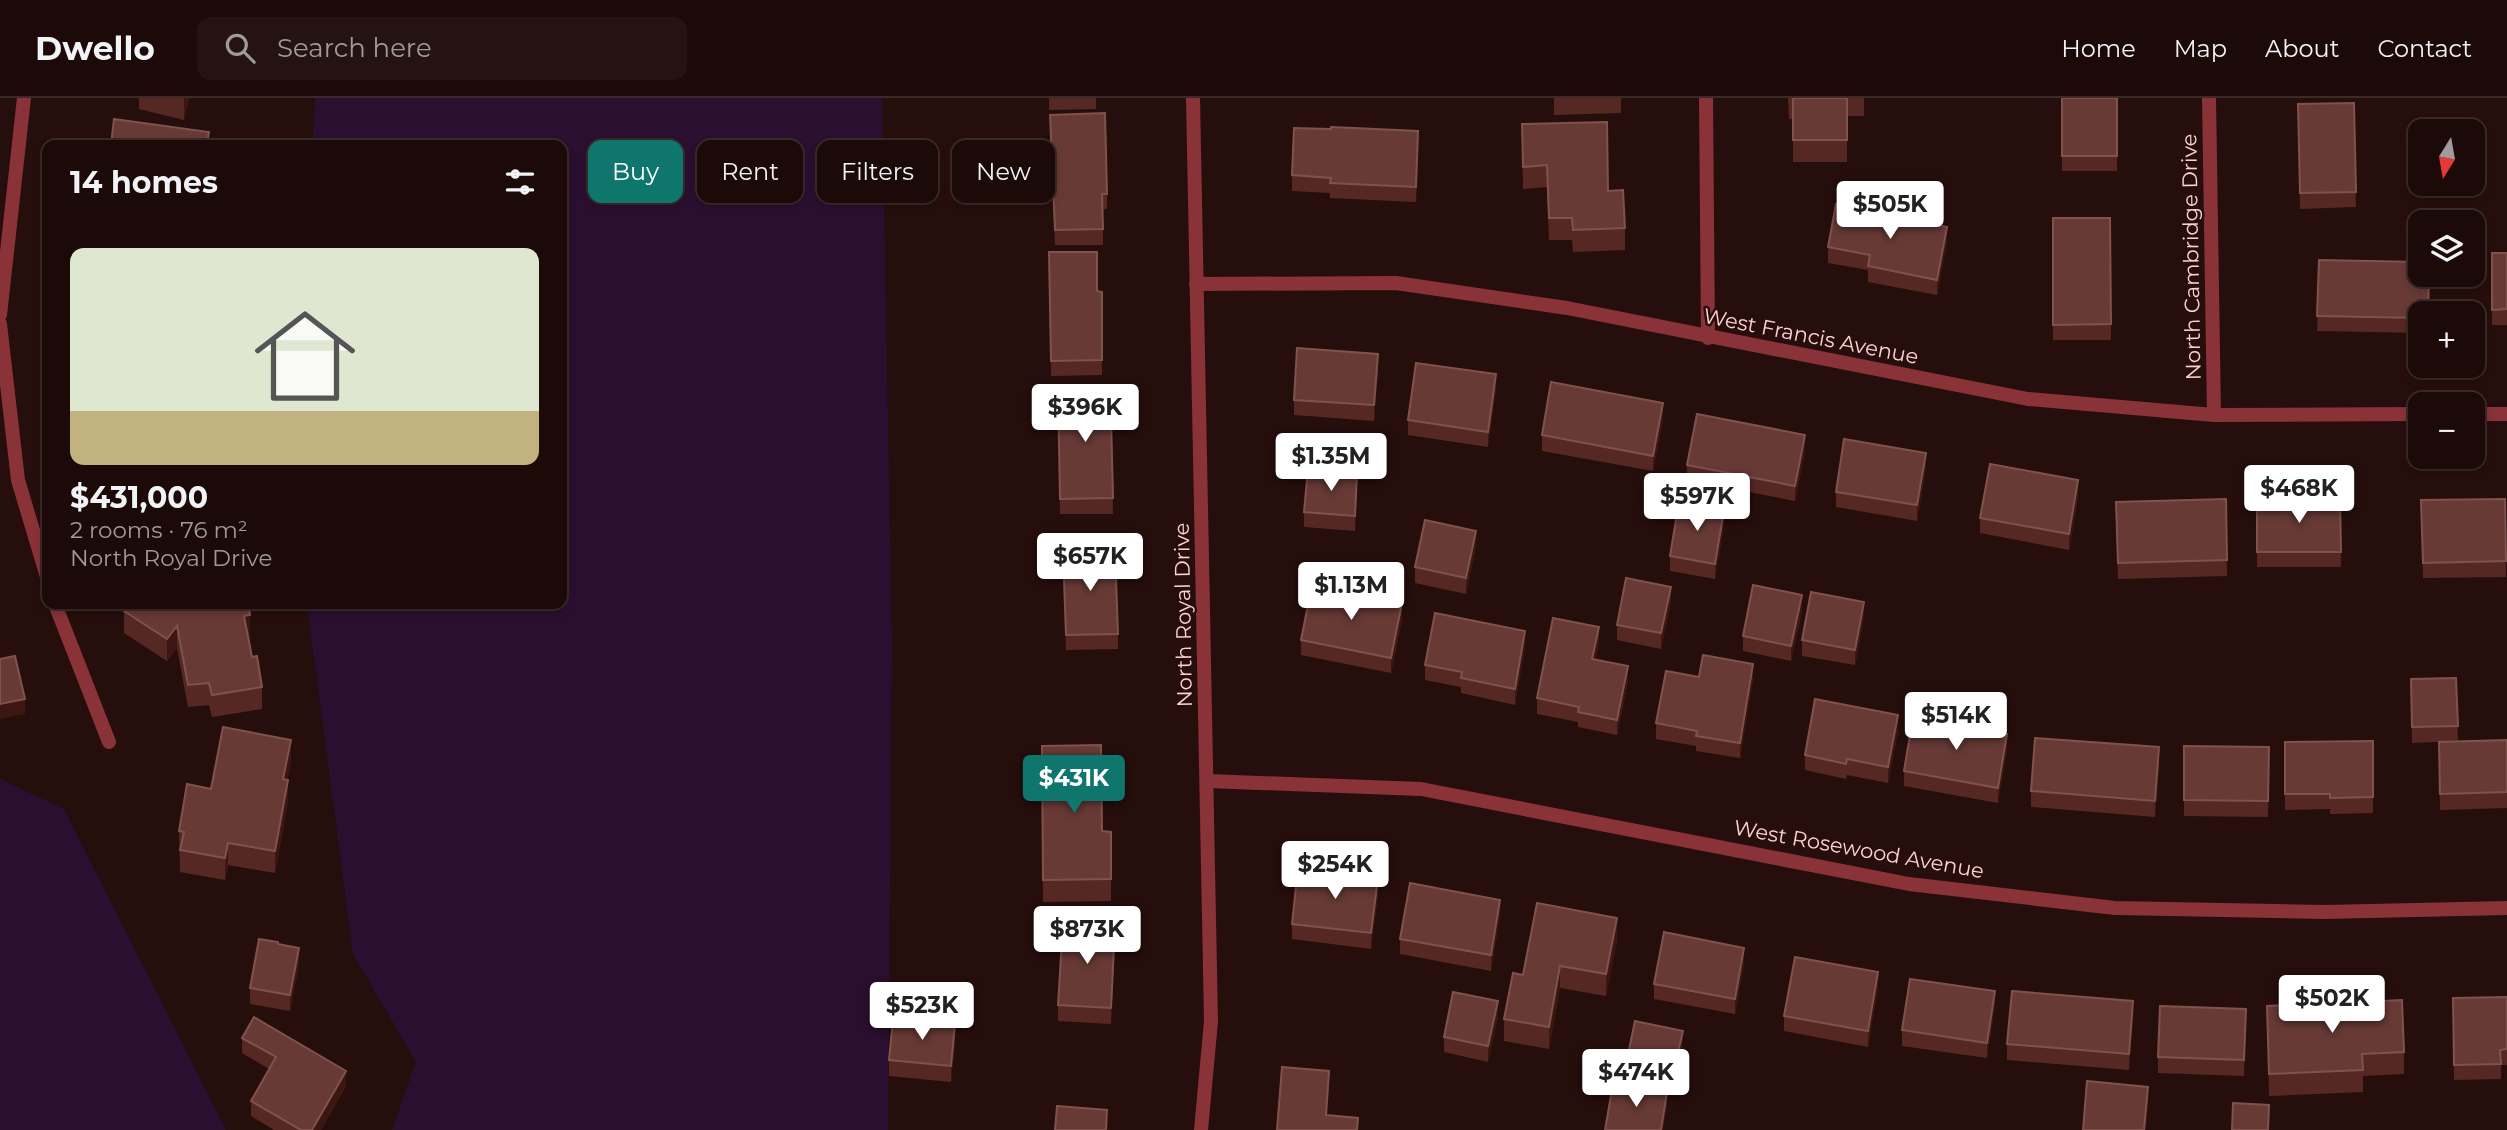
<!DOCTYPE html>
<meta charset="utf-8">
<style>
:root{--surface:#1c0a09;--page:#251312;--text:#f1f3f6;--muted:#a09a9c;--line:#3a2b2a;--accent:#0f766e}
body{margin:0;font-family:Montserrat,sans-serif;background:var(--page);color:var(--text);height:100vh;display:flex;flex-direction:column;font-size:26px;white-space:nowrap}
*{box-sizing:border-box;margin:0}
p{font-size:23px;color:var(--muted)}
.icon{flex:none;width:38px;height:38px;fill:none;stroke:currentColor;stroke-width:2;stroke-linecap:round;stroke-linejoin:round}
.map{position:relative;flex:1;overflow:hidden}
.details{position:absolute;left:42px;top:42px;width:525px;height:469px;display:flex;flex-direction:column;background:var(--surface);border-radius:14px;box-shadow:0 4px 10px #0003,0 0 0 2px var(--line)}
.details>*{flex:none}
.banner{position:absolute;left:588px;top:42px;width:665px;height:63px;display:flex;gap:14px}
.needle{width:46px;rotate:191deg}
.tools{position:absolute;left:2408px;top:21px;display:grid;gap:14px}
.tools a{display:grid;place-items:center;width:77px;height:77px;border-radius:14px;background:var(--surface);box-shadow:0 4px 10px #0003,0 0 0 2px var(--line);font-size:35px}
.price{position:absolute;translate:-50% -60px;padding:0 16px;border-radius:7px;background:#fff;color:#222;font-size:23px;line-height:46px;filter:drop-shadow(0 2px 4px #0008)}
.price::after{content:'';position:absolute;left:50%;top:42px;width:21px;height:16px;margin-left:-10px;background:inherit;clip-path:polygon(0 0,100% 0,50% 100%)}
.price.active{background:var(--accent);color:#fff}
ul{padding:0;list-style:none}
li{display:grid;align-content:center;gap:14px;height:371px;padding:0 28px}
li span{display:grid;place-items:center;height:217px;border-radius:14px;color:#555}
li>.icon{margin-inline-start:auto}
span .icon{width:126px;height:126px;fill:#fffc;stroke-width:1}
li b{font-size:30px}
h2{display:flex;justify-content:space-between;align-items:center;height:84px;padding:0 28px;font-size:30px}
.chip{padding:0 24px;border-radius:14px;background:var(--surface);box-shadow:0 4px 10px #0003,0 0 0 2px var(--line);font-size:24px;line-height:63px}
.chip.active{background:var(--accent);color:#fff}
header{display:flex;align-items:center;gap:42px;box-sizing:border-box;height:98px;padding:0 35px;background:var(--surface);border-bottom:2px solid var(--line)}
header strong{font-size:33px}
nav{display:flex;gap:38px;margin-inline-start:auto;font-size:24px}
.search{width:490px;height:63px;background:var(--page);display:flex;align-items:center;gap:18px;box-sizing:border-box;padding:0 24px;border-radius:14px;color:var(--muted);font-size:26px}
.map>svg:first-child{display:block}
</style>
<header>
<strong>Dwello</strong>
<div class="search"><svg class="icon" aria-label="search" viewBox="0 0 24 24"><circle cx="10" cy="10" r="6"/><path d="M15 15l6 6"/></svg>Search here</div>
<nav><a>Home</a><a>Map</a><a>About</a><a>Contact</a></nav>
</header>
<div class="map">
<svg width="2507" height="1032" viewBox="0 0 2507 1032">
<rect width="100%" height="100%" fill="#260e0c"/>
<path fill="#2b0f30" d="M315,0H882L892,546L888,1032H392L416,964L353,856L307,506H562V47H313Z
M0,681L64,711L226,1032H0Z"/>
<g fill="none" stroke-linecap="round" stroke-linejoin="round">
<path stroke="#893238" stroke-width="14" d="M1193,0L1211,923L1201,1032
M1706,0L1708,240
M2209,0L2214,317
M1196,186L1396,185L1567,210L2028,301L2214,317L2420,316
M0,217L24,0
M0,226L18,382L47,479
M2473,316H2507
M55,506L109,644
M1208,683L1421,691L1909,786L2115,810L2324,814L2507,810"/>
</g>
<path fill="#562823" d="M139,0H189L184,22L139,11Z
M1049,0H1096V11L1049,12Z
M1554,0H1621V15L1554,17Z
M1788,0H1864V18H1847V64H1793V21H1789Z
M2062,0H2117V73H2062Z
M2354,5L2356,109L2300,111L2298,6Z
M1050,17L1107,96V111H1103V147H1055Z
M1522,26L1608,93L1625,130V152L1573,154L1572,142H1549L1547,89L1523,91Z
M1418,49L1416,104L1330,100V95L1292,93V77Z
M2053,120H2110L2111,242H2053Z
M1947,144L1937,197L1868,184V172L1828,165V149Z
M1049,154L1097,193L1102,194V277L1051,278Z
M2492,155H2507V227H2492Z
M2319,162L2420,215V235L2317,233Z
M1378,272L1374,323L1294,317V302Z
M1058,290L1107,320H1111L1113,416H1060Z
M1496,291L1488,349L1408,337V322Z
M1663,320L1653,373L1542,353V337Z
M1805,353L1795,403L1687,382V367Z
M1926,370L1917,423L1836,409V394Z
M1357,390L1355,433L1304,429V414Z
M2078,398L2069,452L1980,435V420Z
M2257,399H2340L2341,469H2257Z
M2226,401L2227,478L2118,481L2116,420Z
M2505,401L2506,479L2423,480L2421,402Z
M1724,427L1715,481L1670,473V458Z
M1476,449L1466,496L1415,485V469Z
M1063,453L1118,536V551L1066,552Z
M1671,504L1661,551L1617,542V527Z
M124,513L250,539H248L252,559L262,589V611L212,619L209,607L188,609L177,550L167,563L124,535Z
M1802,513L1791,563L1743,553V538Z
M1864,519L1855,567L1802,558V542Z
M1402,521L1391,575L1301,557V542Z
M1599,545L1595,562L1628,583L1617,637L1578,629V624L1537,616V600Z
M1525,548L1515,607L1461,595V589L1425,582V567Z
M1699,579L1753,581L1740,660L1696,653V648L1656,641V625Z
M2456,580L2458,643L2412,645L2411,581Z
M1898,633L1888,685L1847,677L1846,681L1805,672V657Z
M2507,642V710L2440,712L2439,644Z
M2373,643V715L2330,716V711L2285,712V644Z
M1042,648L1102,733L1111,734V803L1043,804Z
M2184,648L2269,649L2268,719L2184,718Z
M2007,651L1998,705L1904,688V673Z
M291,664L287,682L288,704L275,775L228,767L225,782L180,774L179,733L211,691Z
M2159,664L2155,719L2031,709V693Z
M1378,795L1371,851L1292,841V826Z
M1500,817L1491,873L1400,856V841Z
M1617,842L1606,898L1560,890L1549,951L1504,943V921L1523,877Z
M1115,844L1111,926L1058,923V907Z
M1744,865L1735,916L1654,901V886Z
M299,866L290,913L250,906V890Z
M1878,889L1868,949L1784,933V918Z
M2507,899V967H2501V981L2454,982L2453,900Z
M1995,908L1987,960L1902,948V932Z
M2267,908L2404,954V976L2363,978V994L2269,998Z
M1498,919L1488,964L1444,954V939Z
M2133,919L2129,972L2007,962V946Z
M2246,926L2244,978L2158,975V959Z
M242,940L346,988L321,1032H274L251,1018V1003L269,971L242,955Z
M955,942L951,984L889,978V962Z
M1683,948L1673,992L1626,981V966Z"/>
<path fill="#3b1612" d="M184,0H189L184,22Z
M1947,129V144L1937,197V182Z
M1378,256V272L1374,323V307Z
M1496,276V291L1488,349V334Z
M1663,305V320L1653,373V358Z
M1805,337V353L1795,403V388Z
M1926,355V370L1917,423V407Z
M1357,375V390L1355,433V418Z
M2078,382V398L2069,452V436Z
M1724,412V427L1715,481V466Z
M1476,433V449L1466,496V480Z
M1671,489V504L1661,551V535Z
M1802,497V513L1791,563V548Z
M1864,504V519L1855,567V552Z
M1402,505V521L1391,575V560Z
M250,517V539L244,540V518Z
M177,528V550L167,563V541Z
M1599,529V545L1592,576V561Z
M1525,533V548L1515,607V591Z
M1753,566V581L1740,660V645Z
M1628,568V583L1617,637V622Z
M25,601V616L0,621V606Z
M1898,617V633L1888,685V669Z
M2007,636V651L1998,705V690Z
M291,642V664L283,703V681Z
M2159,649V664L2155,719V703Z
M288,682V704L275,775V753Z
M228,745V767L225,782V760Z
M1378,780V795L1371,851V835Z
M1500,802V817L1491,873V857Z
M1617,820V842L1606,898V876Z
M1115,828V844L1111,926V910Z
M299,850V866L290,913V897Z
M1744,850V865L1735,916V901Z
M1560,868V890L1549,951V929Z
M1878,874V889L1868,949V933Z
M1995,893V908L1987,960V945Z
M1498,903V919L1488,964V948Z
M2133,903V919L2129,972V956Z
M955,926V942L951,984V968Z
M1683,933V948L1673,992V976Z
M346,973V988L321,1032H312Z
M1329,973V995L1326,1032V1017Z
M2148,989V1004L2146,1032H2144Z
M1667,994V1009L1663,1032H1661Z"/>
<path fill="#683a36" stroke="#80524e" stroke-width="2" d="M1793,0H1847V42H1793Z
M2062,0H2117V58H2062Z
M2354,5L2356,94L2300,95L2298,6Z
M1105,15L1107,96H1102L1103,131L1055,132L1050,17Z
M114,21L209,34L207,47H111Z
M1607,24L1608,93L1623,92L1625,130L1573,132L1572,120H1549L1547,67L1523,69L1522,26Z
M1331,29L1418,33L1416,89L1330,85L1331,80L1292,77L1294,30L1331,31Z
M1836,106L1947,129L1937,182L1868,168L1870,157L1828,149Z
M2053,120H2110L2111,226L2053,227Z
M1049,154H1097V193L1102,194V262L1051,263Z
M2492,155H2507V211L2492,212Z
M2319,162L2420,164V177H2429L2428,215H2420V220L2317,218Z
M1297,250L1378,256L1374,307L1294,302Z
M1416,265L1496,276L1488,334L1408,322Z
M1551,284L1663,305L1653,358L1542,337Z
M1058,290H1106L1107,320H1111L1113,400L1060,401Z
M1697,316L1805,337L1795,388L1687,367Z
M1844,341L1926,355L1917,407L1836,394Z
M1990,366L2078,382L2069,436L1980,420Z
M1308,371L1357,375L1355,418L1304,414Z
M2257,399H2340L2341,454H2257Z
M2226,401L2227,462L2118,465L2116,404Z
M2505,401L2506,463L2423,465L2421,402Z
M1679,404L1724,412L1715,466L1670,458Z
M1425,422L1476,433L1466,480L1415,469Z
M1063,453H1115L1118,536L1066,537Z
M1626,480L1671,489L1661,535L1617,527Z
M1312,487L1402,505L1391,560L1301,542Z
M1753,487L1802,497L1791,548L1743,538Z
M1811,494L1864,504L1855,552L1802,542Z
M129,506H248L250,517L244,518L252,559L257,558L262,589L212,597L209,585L188,587L177,528L167,541L124,513Z
M1435,515L1525,533L1515,591L1461,580L1462,574L1425,567Z
M1553,520L1599,529L1592,561L1628,568L1617,622L1578,614L1579,609L1537,600Z
M1703,557L1753,566L1740,645L1696,638L1697,633L1656,625L1666,573L1699,579Z
M15,558L25,601L0,606V561Z
M2456,580L2458,628L2412,629L2411,581Z
M1815,601L1898,617L1888,669L1847,661L1846,666L1805,657Z
M1913,619L2007,636L1998,690L1904,673Z
M223,629L291,642L283,681L288,682L275,753L228,745L225,760L180,752L184,734L179,733L187,686L211,691Z
M2035,640L2159,649L2155,703L2031,693Z
M2507,642V694L2440,696L2439,644Z
M2373,643V699L2330,700V696H2285V644Z
M1101,647L1102,733L1111,734V781L1043,782L1042,648Z
M2184,648L2269,649L2268,703L2184,702Z
M1298,770L1378,780L1371,835L1292,826Z
M1410,785L1500,802L1491,857L1400,841Z
M1537,805L1617,820L1606,876L1560,868L1549,929L1504,921L1513,875L1523,877Z
M1063,825L1115,828L1111,910L1058,907Z
M1664,834L1744,850L1735,901L1654,886Z
M259,841L278,844V846L299,850L290,897L250,890Z
M1795,859L1878,874L1868,933L1784,918Z
M1910,881L1995,893L1987,945L1902,932Z
M2012,893L2133,903L2129,956L2007,946Z
M1453,894L1498,903L1488,948L1444,939Z
M2507,899V951L2500,952L2501,966L2454,967L2453,900Z
M2402,902L2404,954L2362,956L2363,972L2269,976L2267,908Z
M2160,908L2246,911L2244,962L2158,959Z
M254,919L346,973L312,1032H301L251,1003L276,959L242,940Z
M893,921L955,926L951,968L889,962Z
M1635,923L1683,933L1673,976L1626,966Z
M1282,969L1329,973L1326,1017L1358,1020L1357,1032H1277Z
M2087,983L2148,989L2144,1032H2083Z
M1613,986L1667,994L1661,1032H1605Z
M2233,1005L2269,1007L2268,1032H2232Z
M1057,1008L1107,1012L1106,1032H1055Z"/>
<g text-anchor="middle" dominant-baseline="central" stroke-width="5" stroke-linejoin="round" paint-order="stroke">
<g font-size="21" fill="#ffd1d1" stroke="#260e0c">
<text transform="translate(2191 159) rotate(-91)">North Cambridge Drive</text>
<text transform="translate(1811 238) rotate(11)">West Francis Avenue</text>
<text transform="translate(1183 517) rotate(-91)">North Royal Drive</text>
<text transform="translate(1859 751) rotate(10)">West Rosewood Avenue</text>
</g>
</g>
</svg>
<div class="tools">
<a><svg class="needle" viewBox="-14 -14 28 28"><path d="M0-13l5 13h-10z" fill="#e53935"/><path d="M0 13l5-13h-10z" fill="#a09a9c"/></svg></a>
<a><svg class="icon" aria-label="layers" viewBox="0 0 24 24"><path d="M12 4l9 5-9 5-9-5zM3 14l9 5 9-5"/></svg></a>
<a>+</a>
<a>−</a>
</div>
<b class="price" style="left:1890px;top:143px">$505K</b>
<b class="price" style="left:1085px;top:346px">$396K</b>
<b class="price" style="left:1331px;top:395px">$1.35M</b>
<b class="price" style="left:2299px;top:427px">$468K</b>
<b class="price" style="left:1697px;top:435px">$597K</b>
<b class="price" style="left:1090px;top:495px">$657K</b>
<b class="price" style="left:1351px;top:524px">$1.13M</b>
<b class="price" style="left:1956px;top:654px">$514K</b>
<b class="price active" style="left:1074px;top:717px">$431K</b>
<b class="price" style="left:1335px;top:803px">$254K</b>
<b class="price" style="left:1087px;top:868px">$873K</b>
<b class="price" style="left:2332px;top:937px">$502K</b>
<b class="price" style="left:922px;top:944px">$523K</b>
<b class="price" style="left:1636px;top:1011px">$474K</b>
<div class="banner">
<a class="chip active">Buy</a>
<a class="chip">Rent</a>
<a class="chip">Filters</a>
<a class="chip">New</a>
</div>
<section class="details">
<h2>14 homes<svg class="icon" aria-label="filters" viewBox="0 0 24 24"><path d="M4 7h16M4 17h16"/><circle cx="9" cy="7" r="2"/><circle cx="15" cy="17" r="2"/></svg></h2>
<ul>
<li><span style="background:linear-gradient(#dfe7d0 75%,#c2b280 0)"><svg class="icon" aria-label="home" viewBox="0 0 24 24"><path d="M3 11l9-7 9 7M6 9v11h12V9"/></svg></span><div><b>$431,000</b><p>2 rooms · 76 m²</p><p>North Royal Drive</p></div></li>
</ul>
</section>
</div>
